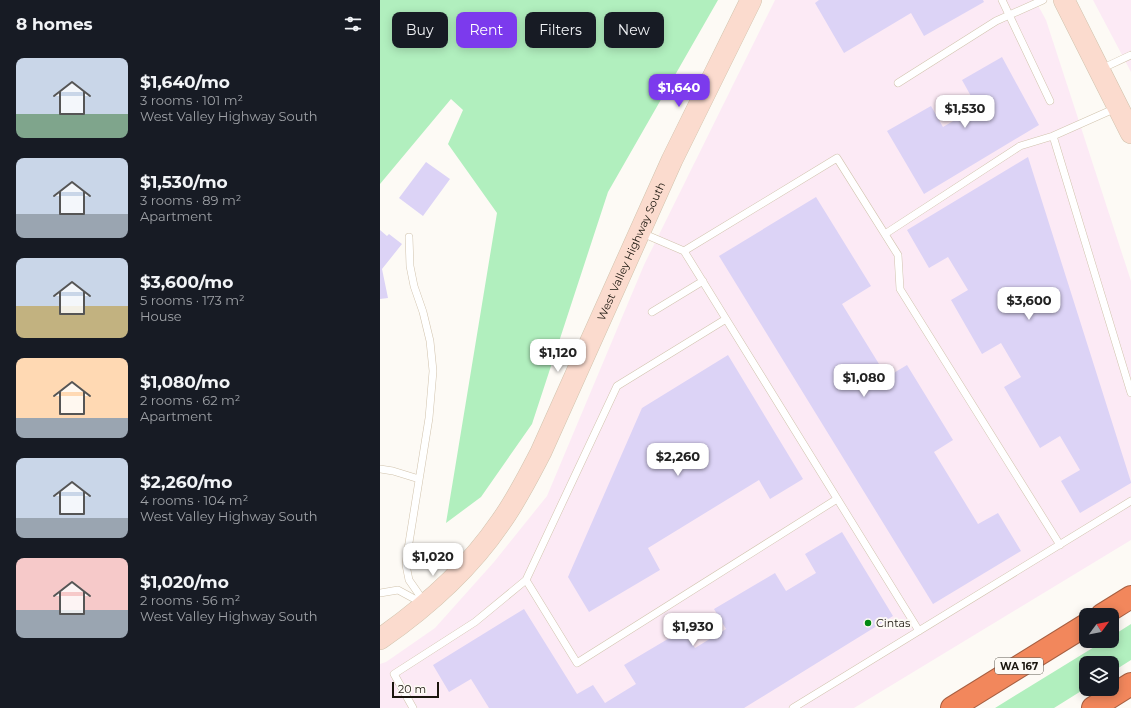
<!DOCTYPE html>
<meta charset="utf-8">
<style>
:root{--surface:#171b24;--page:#20242c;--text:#f1f3f6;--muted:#9ea1a6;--accent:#7c3aed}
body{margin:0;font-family:Montserrat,sans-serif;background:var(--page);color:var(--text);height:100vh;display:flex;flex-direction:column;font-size:15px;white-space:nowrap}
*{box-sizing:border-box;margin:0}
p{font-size:13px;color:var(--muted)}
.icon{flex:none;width:22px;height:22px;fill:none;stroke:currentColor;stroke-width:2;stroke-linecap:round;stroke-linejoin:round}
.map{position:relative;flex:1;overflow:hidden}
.details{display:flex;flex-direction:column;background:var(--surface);width:380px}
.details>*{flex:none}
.banner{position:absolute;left:12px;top:12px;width:380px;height:36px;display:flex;gap:8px}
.needle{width:26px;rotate:58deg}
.fabs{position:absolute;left:699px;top:608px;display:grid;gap:8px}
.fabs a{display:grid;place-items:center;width:40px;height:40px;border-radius:8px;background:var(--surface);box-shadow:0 2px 10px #0003;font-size:20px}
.scale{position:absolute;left:12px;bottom:10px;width:47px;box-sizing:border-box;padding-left:4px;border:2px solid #1b160e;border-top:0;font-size:11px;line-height:14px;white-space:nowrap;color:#1b160e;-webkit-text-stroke:3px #fdfaf5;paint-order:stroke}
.price{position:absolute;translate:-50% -34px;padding:0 9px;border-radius:8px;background:#fff;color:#222;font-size:13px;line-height:26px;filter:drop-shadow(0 1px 2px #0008)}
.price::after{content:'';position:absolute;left:50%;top:24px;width:12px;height:9px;margin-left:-6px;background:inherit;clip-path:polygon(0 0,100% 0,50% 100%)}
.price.on{background:var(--accent);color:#fff}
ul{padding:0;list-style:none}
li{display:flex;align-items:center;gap:12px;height:100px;padding:0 16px}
li span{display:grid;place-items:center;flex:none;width:112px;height:80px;border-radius:8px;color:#555}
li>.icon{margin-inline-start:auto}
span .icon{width:48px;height:48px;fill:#fffc;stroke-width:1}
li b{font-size:17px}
h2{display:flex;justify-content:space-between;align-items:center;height:48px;padding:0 16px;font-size:17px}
.chip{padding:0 14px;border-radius:8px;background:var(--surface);box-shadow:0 2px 10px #0003;font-size:14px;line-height:36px}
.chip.on{background:var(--accent);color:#fff}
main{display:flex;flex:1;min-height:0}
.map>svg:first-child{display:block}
</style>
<main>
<section class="details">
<h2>8 homes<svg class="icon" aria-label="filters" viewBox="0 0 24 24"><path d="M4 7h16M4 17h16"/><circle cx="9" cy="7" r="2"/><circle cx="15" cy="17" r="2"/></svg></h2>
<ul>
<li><span style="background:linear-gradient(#c9d6e8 70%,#7fa58c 0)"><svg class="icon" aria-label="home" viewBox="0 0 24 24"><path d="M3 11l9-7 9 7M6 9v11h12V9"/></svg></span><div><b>$1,640/mo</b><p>3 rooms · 101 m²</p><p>West Valley Highway South</p></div></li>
<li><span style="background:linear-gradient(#c9d6e8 70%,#9aa5b1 0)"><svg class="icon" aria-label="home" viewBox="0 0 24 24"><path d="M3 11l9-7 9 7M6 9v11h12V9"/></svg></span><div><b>$1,530/mo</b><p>3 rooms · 89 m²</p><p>Apartment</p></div></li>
<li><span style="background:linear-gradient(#c9d6e8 60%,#c2b280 0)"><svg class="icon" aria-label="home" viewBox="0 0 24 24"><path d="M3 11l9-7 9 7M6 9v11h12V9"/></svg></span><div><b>$3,600/mo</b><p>5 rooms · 173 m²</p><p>House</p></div></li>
<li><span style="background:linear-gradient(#ffd9b3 75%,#9aa5b1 0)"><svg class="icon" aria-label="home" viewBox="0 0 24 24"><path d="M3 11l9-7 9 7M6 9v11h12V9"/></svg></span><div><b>$1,080/mo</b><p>2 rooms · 62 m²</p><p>Apartment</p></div></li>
<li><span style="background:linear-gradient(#c9d6e8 75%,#9aa5b1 0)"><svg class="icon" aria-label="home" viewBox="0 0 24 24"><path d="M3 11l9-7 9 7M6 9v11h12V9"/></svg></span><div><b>$2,260/mo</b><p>4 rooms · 104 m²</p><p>West Valley Highway South</p></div></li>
<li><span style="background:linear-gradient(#f6c9c9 65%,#9aa5b1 0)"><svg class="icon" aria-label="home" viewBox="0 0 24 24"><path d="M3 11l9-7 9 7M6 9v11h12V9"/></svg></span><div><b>$1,020/mo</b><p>2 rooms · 56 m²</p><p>West Valley Highway South</p></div></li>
</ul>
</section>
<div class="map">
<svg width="751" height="708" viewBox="0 0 751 708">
<rect width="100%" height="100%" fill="#fdfaf5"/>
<path fill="#fceaf5" d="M395,0H655L666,20L751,281V540L474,708H0V664L6,662L55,628L114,562L167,496L264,265Z
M713,0H751V72Z"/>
<path fill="#b1efbe" d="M0,0H338L228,192L152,424L101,497L66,523L117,213L68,144L83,110L71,99L0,184Z
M751,624V660L732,672V663H706V688L674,708H615L724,641H732V636Z"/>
<path fill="#dcd3f6" d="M439,0H603L604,2L544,36L531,13L464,53L435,3Z
M622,57L659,125L544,194L507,131L551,106L563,127L597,107L582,80Z
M648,157L751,482V483L700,513L681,481L700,470L680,436L660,448L624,387L641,377L621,343L602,354L571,300L588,290L568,257L549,268L527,230Z
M46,162L70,179L43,216L19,198Z
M436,197L491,286L462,304L507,377L527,365L573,440L554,452L598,524L618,513L641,551L553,604L339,256Z
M0,230L7,236L9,234L22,244L2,269L8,298L0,299Z
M348,355L423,479L390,499L379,480L268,548L280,570L209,612L188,577L262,408Z
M462,532L513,616L364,708H109L91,679L69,692L53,665L144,609L197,694L213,685L225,703L256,684L244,665L303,630L315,648L346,629L334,609L395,573L406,591L436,573L425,554Z"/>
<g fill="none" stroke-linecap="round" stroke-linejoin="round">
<g stroke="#d1c3ad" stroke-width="8">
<path id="lane" d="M622,0L670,101
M721,69L751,55
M518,83L616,21L663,0
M736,108L673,136L751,393
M262,233L304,251L346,319
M505,234L640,146L673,136
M29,237L30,266L34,286L43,312L50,341L53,371L49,418L28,549L26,565L29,580L45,603
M304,251L457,158L518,255L520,289L680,545
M272,312L323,281
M0,469L13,471L39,479
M146,580L197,663L457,499
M0,593L18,590L42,603
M33,708L14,674L95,622L146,580L237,386L346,319L539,631
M413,708L751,501"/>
</g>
<g stroke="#d1c3ad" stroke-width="22">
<g id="secondary">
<path d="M684,0L751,133"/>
<path id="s1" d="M0,639C46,607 88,570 120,523C136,501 148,477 161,452L292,160L371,0"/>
</g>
</g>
<g stroke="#a75f41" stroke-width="24">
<path id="highway" d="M722,615L751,597
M572,708L706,625
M713,708L751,684"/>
</g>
<use href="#lane" stroke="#fff" stroke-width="7"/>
<use href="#secondary" stroke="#fbdbce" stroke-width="21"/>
<use href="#highway" stroke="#f2875c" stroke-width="22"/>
</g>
<circle fill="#008812" stroke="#fdfaf5" stroke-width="1.5" cx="488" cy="623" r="4"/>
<g text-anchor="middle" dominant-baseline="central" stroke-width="4" stroke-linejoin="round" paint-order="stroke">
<rect fill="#fdfaf5" stroke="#5f5a53" stroke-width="1" x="615" y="658" width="48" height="16" rx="3"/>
<g font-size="10" font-weight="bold" fill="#1b160e">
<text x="639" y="666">WA 167</text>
</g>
<g font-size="11" fill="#1b160e" stroke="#fdfaf5">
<text stroke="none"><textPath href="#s1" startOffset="470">West Valley Highway South</textPath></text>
</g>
<g font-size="11" fill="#1b160e" stroke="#fdfaf5" text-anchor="start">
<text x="496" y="623">Cintas</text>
</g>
</g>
</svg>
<div class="fabs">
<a><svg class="needle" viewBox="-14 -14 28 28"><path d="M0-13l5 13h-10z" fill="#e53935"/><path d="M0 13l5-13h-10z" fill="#9ea1a6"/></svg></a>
<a><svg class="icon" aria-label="layers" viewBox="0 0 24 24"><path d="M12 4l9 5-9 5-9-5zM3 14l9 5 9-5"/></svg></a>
</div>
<div class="scale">20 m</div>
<b class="price on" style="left:299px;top:108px">$1,640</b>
<b class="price" style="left:585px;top:129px">$1,530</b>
<b class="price" style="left:649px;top:321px">$3,600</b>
<b class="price" style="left:178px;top:373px">$1,120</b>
<b class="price" style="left:484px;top:398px">$1,080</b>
<b class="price" style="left:298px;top:477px">$2,260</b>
<b class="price" style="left:53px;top:577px">$1,020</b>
<b class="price" style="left:313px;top:647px">$1,930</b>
<div class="banner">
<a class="chip">Buy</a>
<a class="chip on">Rent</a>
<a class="chip">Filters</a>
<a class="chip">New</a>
</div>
</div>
</main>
